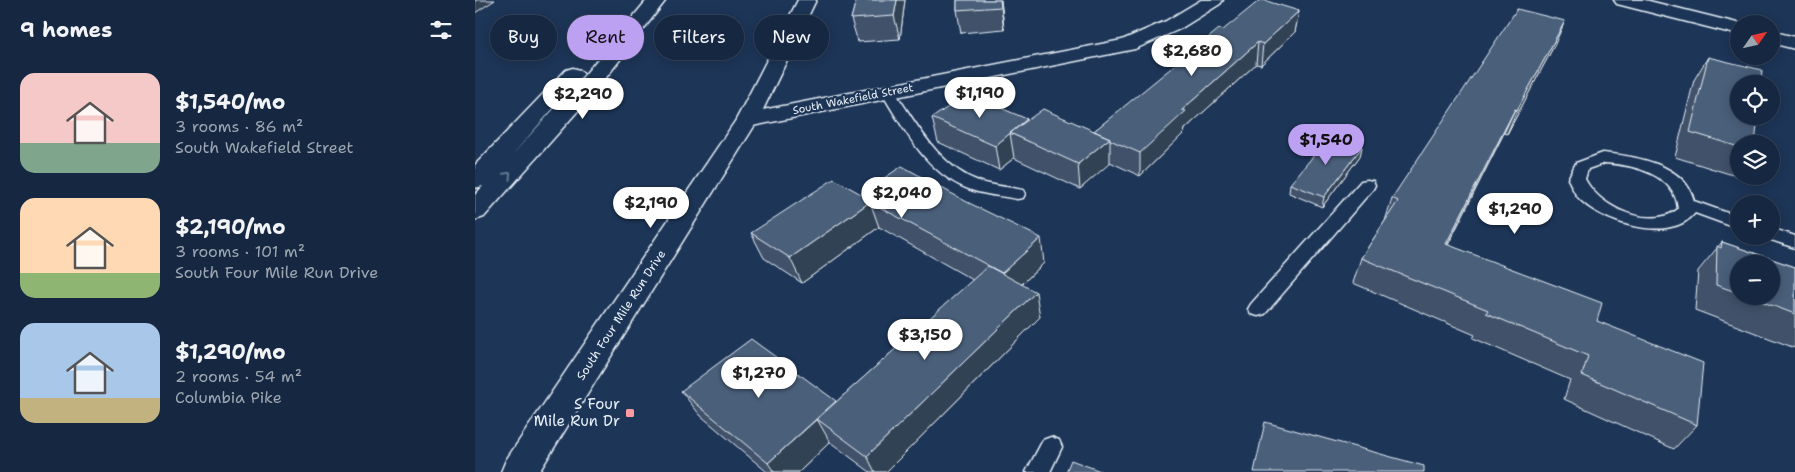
<!DOCTYPE html>
<meta charset="utf-8">
<style>
:root{--surface:#162841;--page:#1f3048;--text:#f1f3f6;--muted:#9ea6b1;--line:#35445a;--accent:#bca0f2}
body{margin:0;font-family:"Shantell Sans",sans-serif;background:var(--page);color:var(--text);height:100vh;display:flex;flex-direction:column;font-size:19px;white-space:nowrap}
*{box-sizing:border-box;margin:0}
p{font-size:16px;color:var(--muted)}
.icon{flex:none;width:28px;height:28px;fill:none;stroke:currentColor;stroke-width:2;stroke-linecap:round;stroke-linejoin:round}
.map{position:relative;flex:1;overflow:hidden}
.side{display:flex;flex-direction:column;background:var(--surface);width:475px}
.side>*{flex:none}
.hud{position:absolute;left:15px;top:15px;width:475px;height:45px;display:flex;gap:10px}
.needle{width:32px;rotate:56deg}
.tools{position:absolute;left:1255px;top:15px;display:grid;gap:10px}
.tools a{display:grid;place-items:center;width:50px;height:50px;border-radius:50%;background:var(--surface);box-shadow:0 2px 12px #0003,0 0 0 1px var(--line);font-size:25px}
.price{position:absolute;translate:-50% -42px;padding:0 11px;border-radius:18px;background:#fff;color:#222;font-size:16px;line-height:32px;filter:drop-shadow(0 1px 2px #0008)}
.price::after{content:'';position:absolute;left:50%;top:30px;width:15px;height:11px;margin-left:-8px;background:inherit;clip-path:polygon(0 0,100% 0,50% 100%)}
.price.active{background:var(--accent);color:#111}
ul{padding:0;list-style:none}
li{display:flex;align-items:center;gap:15px;height:125px;padding:0 20px}
li span{display:grid;place-items:center;flex:none;width:140px;height:100px;border-radius:15px;color:#555}
li>.icon{margin-inline-start:auto}
span .icon{width:60px;height:60px;fill:#fffc;stroke-width:1}
li b{font-size:21px}
h2{display:flex;justify-content:space-between;align-items:center;height:60px;padding:0 20px;font-size:21px}
.pill{padding:0 18px;border-radius:22px;background:var(--surface);box-shadow:0 2px 12px #0003,0 0 0 1px var(--line);font-size:18px;line-height:45px}
.pill.active{background:var(--accent);color:#111}
main{display:flex;flex:1;min-height:0}
.map>svg:first-child{display:block}
</style>
<main>
<section class="side">
<h2>9 homes<svg class="icon" aria-label="filters" viewBox="0 0 24 24"><path d="M4 7h16M4 17h16"/><circle cx="9" cy="7" r="2"/><circle cx="15" cy="17" r="2"/></svg></h2>
<ul>
<li><span style="background:linear-gradient(#f6c9c9 70%,#7fa58c 0)"><svg class="icon" aria-label="home" viewBox="0 0 24 24"><path d="M3 11l9-7 9 7M6 9v11h12V9"/></svg></span><div><b>$1,540/mo</b><p>3 rooms · 86 m²</p><p>South Wakefield Street</p></div></li>
<li><span style="background:linear-gradient(#ffd9b3 75%,#8fb573 0)"><svg class="icon" aria-label="home" viewBox="0 0 24 24"><path d="M3 11l9-7 9 7M6 9v11h12V9"/></svg></span><div><b>$2,190/mo</b><p>3 rooms · 101 m²</p><p>South Four Mile Run Drive</p></div></li>
<li><span style="background:linear-gradient(#a9c7e8 75%,#c2b280 0)"><svg class="icon" aria-label="home" viewBox="0 0 24 24"><path d="M3 11l9-7 9 7M6 9v11h12V9"/></svg></span><div><b>$1,290/mo</b><p>2 rooms · 54 m²</p><p>Columbia Pike</p></div></li>
</ul>
</section>
<div class="map">
<svg width="1320" height="472" viewBox="0 0 1320 472">
<rect width="100%" height="100%" fill="#1d3557"/>
<filter id="ink" filterUnits="userSpaceOnUse"><feTurbulence type="fractalNoise" baseFrequency=".02" numOctaves="2"/><feDisplacementMap in="SourceGraphic" scale="10" xChannelSelector="R" yChannelSelector="G"/><feConvolveMatrix kernelMatrix="1 2 1 2 8 2 1 2 1" color-interpolation-filters="sRGB"/></filter>
<g filter="url(#ink)">
<g fill="none" stroke-linecap="round" stroke-linejoin="round">
<g stroke="#e8f1f8" stroke-width="3">
<path id="service" d="M413,88L418,89C442,124 463,167 506,182C520,186 534,187 548,190L550,194L548,198L542,199C527,196 511,195 496,190C452,175 429,129 406,92Z
M1128,153C1159,156 1211,164 1219,201L1264,217V229L1220,213C1195,245 1123,222 1102,196C1098,191 1096,184 1093,179L1101,163ZM1130,163C1159,165 1200,174 1203,209C1199,212 1194,215 1189,216C1160,223 1123,204 1110,179L1113,169Z
M892,180L898,181L900,185L898,189L790,314L783,316L776,314L773,309L776,304L886,181Z
M1296,228L1320,236V248L1290,238L1289,236H1296Z
M576,437L584,440L587,447L575,472H551L568,440Z"/>
</g>
<g stroke="#e8f1f8" stroke-width="3">
<path id="minor" d="M726,0H748L745,4L705,29L660,49L272,127L264,125L261,120L264,115L272,113L647,40L691,21Z"/>
</g>
<g stroke="#e8f1f8" stroke-width="3">
<path id="tertiary" d="M323,0H341L283,120L64,472H26L31,460L261,120Z"/>
</g>
<g stroke="#e8f1f8" stroke-width="3">
<path id="secondary" d="M172,0H191L123,88L9,217L0,220V195L8,186L0,188V165L91,70L98,68L105,70L109,74L105,78L37,155L107,78Z"/>
</g>
<g stroke="#e8f1f8" stroke-width="3">
<path id="primary" d="M1139,0H1170L1266,24H1264V35L1142,4Z
M1296,31L1320,37V49L1296,43Z"/>
</g>
<use href="#service" fill="#1d3557" fill-rule="evenodd"/>
<use href="#minor" fill="#1d3557" fill-rule="evenodd"/>
<use href="#tertiary" fill="#1d3557" fill-rule="evenodd"/>
<use href="#secondary" fill="#1d3557" fill-rule="evenodd"/>
<use href="#primary" fill="#1d3557" fill-rule="evenodd"/>
</g>
<path fill="#3f5169" stroke="#e8f1f8" fill-rule="evenodd" d="M381,0H430L425,39L383,42L376,19Z
M482,0H526L529,29L486,33L482,10Z
M824,11L820,32L786,65L781,64L710,129L709,133L665,176L635,162L605,189L539,158L524,170L463,142L457,118L552,119L553,121L619,131L748,30Z
M1080,44L1032,134L1029,133L973,245L1122,321L1222,425L1199,449L1089,399L1095,380L998,338L1000,335L878,283L886,258L910,221L917,198Z
M1233,57L1264,144V172L1261,176L1200,157L1219,80Z
M887,147L885,156L847,207L814,193L815,184Z
M386,194L569,263L547,284L565,317L411,472H395L355,442L324,472H292L225,415L206,391L361,402L498,280L404,227L327,283L289,258L276,233Z
M1247,242L1320,267V348L1220,310L1223,271ZM1264,264L1296,296H1264Z"/>
<path fill="#334255" stroke="#e8f1f8" d="M0,0H20L0,13Z
M422,0H430L425,39L419,16Z
M525,0H526L529,29Z
M824,11L820,32L786,65L788,44Z
M1090,21L1080,44L1032,134L1042,110Z
M783,42L781,64L710,129L709,133L665,176V153L707,110Z
M1040,109L1029,133L960,269L971,244Z
M552,119L555,142L535,133L539,158L524,170L520,146Z
M635,138V163L605,189L603,164Z
M887,147L885,156L847,207L849,197Z
M395,202L404,227L327,283L315,258Z
M566,238L569,263L531,299L527,273Z
M561,292L565,317L411,472H400L392,456Z
M342,419L355,442L324,472H299L293,463Z"/>
<path fill="#495e7a" stroke="#e8f1f8" d="M381,0H422L419,16L376,19Z
M482,0H525L526,7L482,10Z
M785,0H788L824,11L788,44L783,42L707,110L711,111L665,153L635,140V138L619,131L744,29L748,30Z
M1042,9L1090,21L1042,110L1040,109L971,244L1127,303L1122,321L1228,363L1222,425L1107,375L1113,356L1011,313L1013,310L886,258L923,201L917,198Z
M1233,57L1287,70L1286,84H1264V116H1283L1280,144H1264V147L1215,132Z
M492,94L552,119L520,146L457,118Z
M568,109L635,138L603,164L535,133Z
M855,136L887,147L849,197L815,184Z
M427,166L492,202L566,238L527,273L395,202L315,258L276,233L359,179L386,194Z
M1247,242L1320,267V314L1272,296H1296V264H1264V293L1241,285L1242,246L1246,248Z
M513,266L561,292L392,456L342,419Z
M276,339L361,401L293,463L206,391Z
M790,422L949,466V472H779Z
M596,460L628,472H591Z"/>
<defs><path id="oneway-chevron" d="M-2-3.5L2.5 0L-2 3.5" fill="none" stroke-width="1.6" stroke-linecap="round" stroke-linejoin="round" transform="scale(1.25)"/></defs>
<use stroke="#64778f" href="#oneway-chevron" transform="translate(33 175) rotate(-47)"/>
</g>
<rect fill="#ff9aa2" stroke="#1d3557" stroke-width="2" x="150" y="408" width="10" height="10" rx="2.5"/>
<g text-anchor="middle" dominant-baseline="central" stroke-width="4.5" stroke-linejoin="round" paint-order="stroke">
<g font-size="11" fill="#e8f1f8" stroke="#1d3557">
<text transform="translate(378 99) rotate(-11)">South Wakefield Street</text>
</g>
<g font-size="12" fill="#e8f1f8" stroke="#1d3557">
<text transform="translate(146 315) rotate(-57)">South Four Mile Run Drive</text>
</g>
<g font-size="15" fill="#e8f1f8" stroke="#1d3557" text-anchor="end">
<text x="145" y="404">S Four<tspan x="145" dy="17">Mile Run Dr</tspan></text>
</g>
</g>
</svg>
<div class="tools">
<a><svg class="needle" viewBox="-14 -14 28 28"><path d="M0-13l5 13h-10z" fill="#e53935"/><path d="M0 13l5-13h-10z" fill="#9ea6b1"/></svg></a>
<a><svg class="icon" aria-label="locate" viewBox="0 0 24 24"><circle cx="12" cy="12" r="6"/><path d="M12 2v4M12 18v4M2 12h4M18 12h4"/></svg></a>
<a><svg class="icon" aria-label="layers" viewBox="0 0 24 24"><path d="M12 4l9 5-9 5-9-5zM3 14l9 5 9-5"/></svg></a>
<a>+</a>
<a>−</a>
</div>
<b class="price" style="left:717px;top:77px">$2,680</b>
<b class="price" style="left:505px;top:119px">$1,190</b>
<b class="price" style="left:108px;top:120px">$2,290</b>
<b class="price active" style="left:851px;top:166px">$1,540</b>
<b class="price" style="left:427px;top:219px">$2,040</b>
<b class="price" style="left:176px;top:229px">$2,190</b>
<b class="price" style="left:1040px;top:235px">$1,290</b>
<b class="price" style="left:450px;top:361px">$3,150</b>
<b class="price" style="left:284px;top:399px">$1,270</b>
<div class="hud">
<a class="pill">Buy</a>
<a class="pill active">Rent</a>
<a class="pill">Filters</a>
<a class="pill">New</a>
</div>
</div>
</main>
